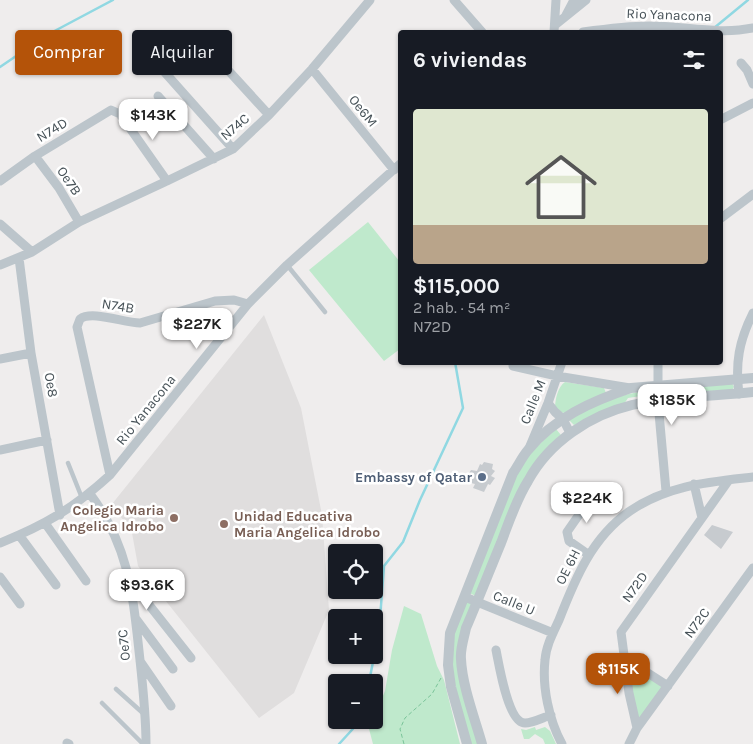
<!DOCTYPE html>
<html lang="es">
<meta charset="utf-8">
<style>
:root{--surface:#171b24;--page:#242831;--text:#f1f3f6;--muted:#9ea1a6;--accent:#b45309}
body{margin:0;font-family:Karla,sans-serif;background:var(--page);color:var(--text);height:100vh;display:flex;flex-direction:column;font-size:19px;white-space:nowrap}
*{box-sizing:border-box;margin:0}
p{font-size:16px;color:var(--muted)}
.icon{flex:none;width:28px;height:28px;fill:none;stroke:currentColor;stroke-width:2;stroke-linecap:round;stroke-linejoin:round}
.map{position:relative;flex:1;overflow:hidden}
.details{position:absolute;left:398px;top:30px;width:325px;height:335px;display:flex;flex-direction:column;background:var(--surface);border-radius:5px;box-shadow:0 1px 4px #0004}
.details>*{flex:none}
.hud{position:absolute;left:15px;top:30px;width:308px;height:45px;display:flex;gap:10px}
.controls{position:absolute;left:328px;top:544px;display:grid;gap:10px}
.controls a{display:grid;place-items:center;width:55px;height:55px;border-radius:5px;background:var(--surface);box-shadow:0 1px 4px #0004;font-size:25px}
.price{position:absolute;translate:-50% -42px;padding:0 11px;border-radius:10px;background:#fff;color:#222;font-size:16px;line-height:32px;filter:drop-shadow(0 1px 2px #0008)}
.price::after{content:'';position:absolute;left:50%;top:30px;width:15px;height:11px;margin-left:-8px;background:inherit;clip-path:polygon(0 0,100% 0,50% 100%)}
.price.current{background:var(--accent);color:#fff}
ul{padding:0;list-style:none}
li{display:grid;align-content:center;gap:10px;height:265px;padding:0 15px}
li span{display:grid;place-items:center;height:155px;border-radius:5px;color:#555}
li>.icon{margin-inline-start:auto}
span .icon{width:90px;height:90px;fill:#fffc;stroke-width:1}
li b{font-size:21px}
h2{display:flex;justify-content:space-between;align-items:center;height:60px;padding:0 15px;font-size:21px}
.chip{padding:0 18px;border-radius:5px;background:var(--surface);box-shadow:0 1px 4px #0004;font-size:18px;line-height:45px}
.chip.current{background:var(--accent);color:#fff}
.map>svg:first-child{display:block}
</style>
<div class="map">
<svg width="753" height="744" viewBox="0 0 753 744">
<rect width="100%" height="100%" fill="#efeded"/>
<path fill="#e0dede" d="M264,315L301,408L322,515L329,610L294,693L259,718L138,566L132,533L112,504Z"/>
<path fill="#bfe9cc" d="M368,222L400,262V349L384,361L309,270Z
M565,382L604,388L606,393L565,413L559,412L555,408C555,400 558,386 565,382Z
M732,383L734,387L732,390L665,397L662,393L666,389Z
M646,391L647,395L628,398L624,404L574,425L568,419C591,406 619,394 646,391Z
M556,429L561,435L546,450L476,596L469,593L519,469L533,450Z
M466,601L473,604L461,637L478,744H470L450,665L453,633Z
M404,606L421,614L437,666L444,680L460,744H373L369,729L385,691L392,650Z
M623,657L668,686L637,728Z
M535,727L536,730L545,727L550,731L556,744H545L543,739L535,734L529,739H524L521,729L526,730Z"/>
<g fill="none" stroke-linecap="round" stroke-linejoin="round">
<path stroke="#90d8e2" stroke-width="2.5" d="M714,28L748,0
M0,67L47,35L113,0
M369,682L379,632L384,566L403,542L420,500L463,408L455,362
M339,744L361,720"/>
</g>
<path fill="#c7cbcf" d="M484,462L493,464L492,469L495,471L491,476L495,478L490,485L488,484L484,492L473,488L475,484L471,483L472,479L469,473L471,470L477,471L480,464L482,465Z
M712,525L733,532L721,549L704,535Z"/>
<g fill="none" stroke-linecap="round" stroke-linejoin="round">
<path stroke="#7ac499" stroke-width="1" stroke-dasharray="4 2.5" stroke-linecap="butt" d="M404,744L400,729L405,718L432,694L441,678"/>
<path stroke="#bcc5cb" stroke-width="4.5" d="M287,265L325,312
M68,463L82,498
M116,689L145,715
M102,703L143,744"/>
<path stroke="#bcc5cb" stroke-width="9" d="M454,0L482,32
M566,15L574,0
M555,25L586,0
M554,32L556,0
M583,32C605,29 627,26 649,26C684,26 719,35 753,28
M216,57L269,115
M152,58L233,149
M741,63L747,70L753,84
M312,69L394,170
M158,96L214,159
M720,120L753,103
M35,156L59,188L79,222
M0,181L35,156L111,110L120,114L167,181
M720,219L753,194
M0,224L32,252
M19,258L31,353L60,515
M0,265L32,252L79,222L167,181L233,149L269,115L312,69L370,0
M0,359L31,353
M658,362V402L666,491
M513,366L557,376L630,388
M739,394C735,363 739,341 753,313
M548,403L555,412L563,419L570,433
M530,446L548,403L562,362
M0,450L47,440
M110,475L77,327L80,319C92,310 124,323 140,323L215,301L234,300L248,304
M694,484L702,518
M90,494C130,547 133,597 140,660C143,688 146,716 146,744
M45,523L86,581
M19,535L56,585
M0,543C45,525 74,508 110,475L248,304L287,265L400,164
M589,555L569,541L567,532L583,509L600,491
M0,577L20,604
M131,582L191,658
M465,597L553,633
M136,619L173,669
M496,650C499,664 508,723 525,723C533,723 544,717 551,715
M623,657L668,686
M140,661L171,706
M637,728L629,693L621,632L729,480
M67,743L69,744
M562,744C549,720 542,687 545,660C546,646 553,633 559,620C575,579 592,537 630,511C668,485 709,482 753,477
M629,744L637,728L753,568"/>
<path stroke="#bcc5cb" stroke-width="10" d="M467,744L451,687L448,665L450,633L513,473C518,466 522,457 528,450C554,418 592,401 631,388L753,378
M482,744C475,719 462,685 461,659C460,649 464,638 466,628C478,600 489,572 501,543C509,522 516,500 528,481C549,442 590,415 632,405C669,397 715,396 753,392"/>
</g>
<circle fill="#5c6f8a" stroke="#fff" stroke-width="2" cx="482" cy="477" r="5"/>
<g fill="#8d6e63" stroke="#fff" stroke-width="2">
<circle cx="174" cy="518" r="5"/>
<circle cx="224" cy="524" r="5"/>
</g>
<g text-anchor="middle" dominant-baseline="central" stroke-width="5" stroke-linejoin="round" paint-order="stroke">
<g font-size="14" fill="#475258" stroke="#fff">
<text transform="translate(669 15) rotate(2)">Rio Yanacona</text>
<text transform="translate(363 111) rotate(51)">Oe6M</text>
<text transform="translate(235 127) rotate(-40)">N74C</text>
<text transform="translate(52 130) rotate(-32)">N74D</text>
<text transform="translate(69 181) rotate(56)">Oe7B</text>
<text transform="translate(118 306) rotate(9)">N74B</text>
<text transform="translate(51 385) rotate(80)">Oe8</text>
<text transform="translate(533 402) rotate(-68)">Calle M</text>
<text transform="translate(146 410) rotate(-51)">Rio Yanacona</text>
<text transform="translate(568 567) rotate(-63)">OE 6H</text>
<text transform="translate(635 587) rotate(-54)">N72D</text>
<text transform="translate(514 603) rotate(22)">Calle U</text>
<text transform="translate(697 623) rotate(-54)">N72C</text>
<text transform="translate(124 645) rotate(-96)">Oe7C</text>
</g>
<g font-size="14" font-weight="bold" fill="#4e5e75" stroke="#fff" text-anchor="end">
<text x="472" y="477">Embassy of Qatar</text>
</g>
<g font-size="14" font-weight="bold" fill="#785e54" stroke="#fff" text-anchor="end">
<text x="164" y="510">Colegio Maria<tspan x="164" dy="16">Angelica Idrobo</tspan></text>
<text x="234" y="516" text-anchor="start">Unidad Educativa<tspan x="234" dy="16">Maria Angelica Idrobo</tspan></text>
</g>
</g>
</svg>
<div class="controls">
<a><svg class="icon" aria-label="locate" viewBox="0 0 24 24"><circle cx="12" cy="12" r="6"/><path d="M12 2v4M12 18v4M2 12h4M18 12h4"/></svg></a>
<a>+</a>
<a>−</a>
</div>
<b class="price" style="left:153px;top:141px">$143K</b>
<b class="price" style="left:197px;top:350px">$227K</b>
<b class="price" style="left:672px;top:426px">$185K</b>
<b class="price" style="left:587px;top:524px">$224K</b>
<b class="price" style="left:147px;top:611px">$93.6K</b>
<b class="price current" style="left:618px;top:695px">$115K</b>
<div class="hud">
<a class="chip current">Comprar</a>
<a class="chip">Alquilar</a>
</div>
<section class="details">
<h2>6 viviendas<svg class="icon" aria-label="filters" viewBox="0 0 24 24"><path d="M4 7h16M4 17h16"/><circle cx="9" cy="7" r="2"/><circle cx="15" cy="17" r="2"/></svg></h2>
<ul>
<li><span style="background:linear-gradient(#dfe7d0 75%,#b9a48a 0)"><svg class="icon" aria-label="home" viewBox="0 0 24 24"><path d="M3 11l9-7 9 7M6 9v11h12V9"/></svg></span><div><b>$115,000</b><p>2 hab. · 54 m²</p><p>N72D</p></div></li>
</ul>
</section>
</div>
